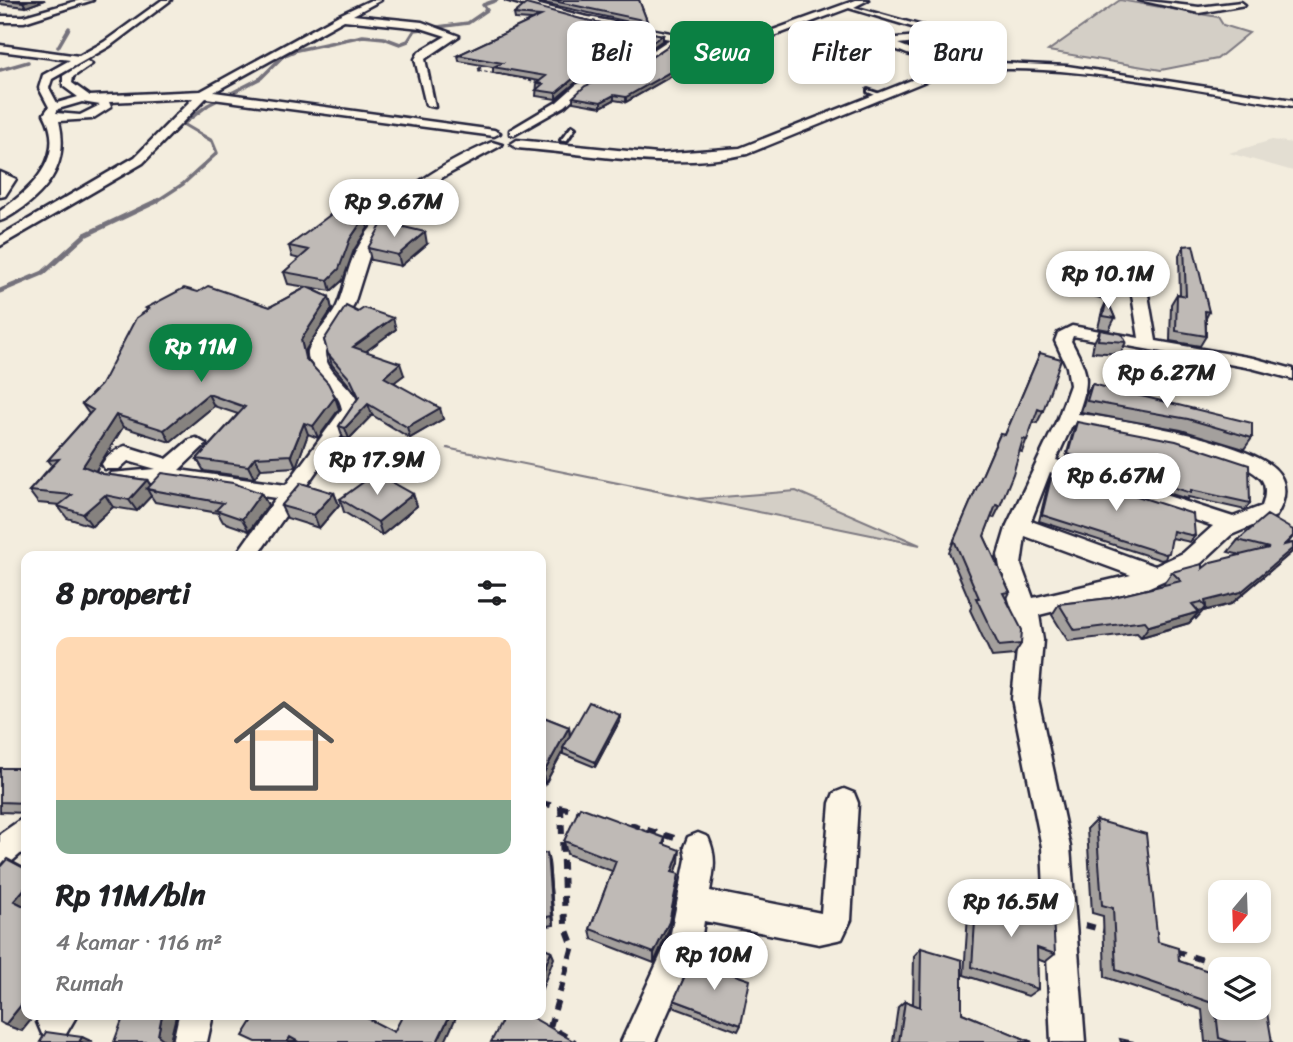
<!DOCTYPE html>
<html lang="id">
<meta charset="utf-8">
<style>
:root{--surface:#fff;--page:#f6f6f6;--text:#202124;--muted:#757577;--line:#e0e0e0;--accent:#0b8043}
body{margin:0;font-family:Sriracha,sans-serif;background:var(--page);color:var(--text);height:100vh;display:flex;flex-direction:column;font-size:26px;white-space:nowrap}
*{box-sizing:border-box;margin:0}
p{font-size:23px;color:var(--muted)}
.icon{flex:none;width:38px;height:38px;fill:none;stroke:currentColor;stroke-width:2;stroke-linecap:round;stroke-linejoin:round}
.map{position:relative;flex:1;overflow:hidden}
.panel{position:absolute;left:21px;top:551px;width:525px;height:469px;display:flex;flex-direction:column;background:var(--surface);border-radius:14px;box-shadow:0 4px 10px #0003}
.panel>*{flex:none}
.top-card{position:absolute;left:567px;top:21px;width:620px;height:63px;display:flex;gap:14px}
.needle{width:46px;rotate:199deg}
.buttons{position:absolute;left:1208px;top:880px;display:grid;gap:14px}
.buttons a{display:grid;place-items:center;width:63px;height:63px;border-radius:14px;background:var(--surface);box-shadow:0 4px 10px #0003;font-size:35px}
.price{position:absolute;translate:-50% -60px;padding:0 16px;border-radius:24px;background:#fff;color:#222;font-size:23px;line-height:46px;filter:drop-shadow(0 2px 4px #0008)}
.price::after{content:'';position:absolute;left:50%;top:42px;width:21px;height:16px;margin-left:-10px;background:inherit;clip-path:polygon(0 0,100% 0,50% 100%)}
.price.active{background:var(--accent);color:#fff}
ul{padding:0;list-style:none}
li{display:grid;align-content:center;gap:14px;height:371px;padding:0 35px}
li+li{border-top:2px solid var(--line)}
li span{display:grid;place-items:center;height:217px;border-radius:14px;color:#555}
li>.icon{margin-inline-start:auto}
span .icon{width:126px;height:126px;fill:#fffc;stroke-width:1}
li b{font-size:30px}
h2{display:flex;justify-content:space-between;align-items:center;height:84px;padding:0 35px;font-size:30px}
.tag{padding:0 24px;border-radius:14px;background:var(--surface);box-shadow:0 4px 10px #0003;font-size:24px;line-height:63px}
.tag.active{background:var(--accent);color:#fff}
.map>svg:first-child{display:block}
</style>
<div class="map">
<svg width="1293" height="1042" viewBox="0 0 1293 1042">
<rect width="100%" height="100%" fill="#f3edde"/>
<filter id="ink" filterUnits="userSpaceOnUse"><feTurbulence type="fractalNoise" baseFrequency=".0143" numOctaves="2"/><feDisplacementMap in="SourceGraphic" scale="14" xChannelSelector="R" yChannelSelector="G"/><feConvolveMatrix kernelMatrix="1 2 1 2 8 2 1 2 1" color-interpolation-filters="sRGB"/></filter>
<g filter="url(#ink)">
<path fill="#e3ded2" d="M1272,140L1293,143V171L1229,153Z"/>
<path fill="#d4cfc6" stroke="#7b7880" stroke-width="2" d="M1120,0L1218,17L1223,25L1249,33L1217,59L1161,70L1048,51Z
M446,448L697,499L796,491L920,545Z"/>
<g fill="none" stroke-linecap="round" stroke-linejoin="round">
<path stroke="#75727b" stroke-width="3.5" d="M58,47L69,28
M0,70L28,62
M154,203L183,184L217,153L212,141L183,124L208,105L261,78L283,56L297,50L363,36L384,38L400,44L408,41L415,30L468,23L487,10L483,5L497,0"/>
<path stroke="#75727b" stroke-width="5" d="M0,291L43,273L85,235L157,201"/>
<g stroke="#22223b" stroke-width="6">
<path id="service" d="M868,90L883,95L880,97L868,92Z
M572,126L575,128L567,140L562,141L561,140Z"/>
</g>
<g stroke="#22223b" stroke-width="5">
<path id="minor" d="M80,0H93L24,22H0V16H24Z
M162,0H171L110,46L52,79L49,88L57,103L78,97L63,86V76L87,61L92,64L73,77L72,83L90,96L201,91L339,15L371,0H381L353,15L422,22L459,36L425,59L435,107L426,105L415,59L419,52L446,36L421,28L344,20L214,92L494,130L500,133L494,136L206,98L143,163L0,246V236L135,157L193,98L109,102L111,107L92,119L59,121C68,158 54,184 24,207C16,212 9,218 0,221V211C32,189 67,156 44,114L49,107L39,88L43,75L70,60L0,51V45L79,56L104,42ZM82,102L100,105L80,115L56,113L58,109Z
M506,0H520L583,16L732,45L856,0H868L854,7L940,31L932,33L849,8L733,51L679,40L643,65L584,89L565,106L514,135L510,134V130L557,102L576,85L637,61L670,39L582,22Z
M1139,0L1199,7L1241,2L1245,5L1199,13Z
M971,31L974,36L898,44L954,66L978,62L1067,66L1293,100V106C1186,90 1049,56 943,74L747,154C671,171 593,154 517,148L511,144L517,140L658,154L740,148L942,68L885,45L857,53L854,48L886,39Z
M492,142L502,145L443,177L393,218L371,250L354,304L325,351C324,375 356,385 360,409L257,556H235L276,498L170,483H111L108,478L111,473L156,469L128,461L119,469H105L102,464C107,456 116,449 125,446L167,459L189,440L196,438L206,444L179,470L286,485L342,409C338,385 306,377 308,351C314,333 329,322 337,306C345,288 347,268 356,251C385,197 438,166 492,142Z
M0,172L16,179L5,196L0,197Z
M1138,278L1146,283L1156,341L1253,358L1293,369V379L1251,368L1073,336L1071,341C1089,375 1090,378 1078,414C1120,418 1244,441 1274,468C1289,482 1286,500 1276,516L1231,535L1199,565L1147,588L1039,615L1043,640L1038,699L1070,847L1085,1042H1051L1042,847L1012,699L1019,631L1001,574L998,555L1007,525L1058,418L1070,385L1067,367L1055,341L1058,333L1072,326L1139,338L1130,283ZM1072,425C1106,429 1244,454 1262,480C1267,488 1265,498 1262,506L1233,517L1056,460ZM1050,472L1213,526L1183,553L1155,566L1031,521ZM1025,536L1131,575L1033,598L1021,565Z
M844,789L854,793L858,803L851,920L842,939L819,944L704,921L702,935L655,1042H621L671,933L686,859L684,847L688,837L698,833L708,837C717,857 714,870 710,891L821,913L830,803L834,793Z
M26,816V849L10,863L0,868V834Z
M40,1015H77L66,1034L54,1039L42,1034L37,1022Z
M179,1015H213L207,1042H173Z"/>
</g>
<path stroke="#22223b" stroke-width="2" stroke-dasharray="3.5 2.5" stroke-linecap="butt" d="M486,64L477,70L521,78L526,76
M523,79L542,84"/>
<path stroke="#22223b" stroke-width="6" stroke-dasharray="10 8" stroke-linecap="butt" d="M541,803L581,812
M561,806L565,925L573,946L550,1027L575,1042
M630,825L675,838
M1085,925L1107,931
M1175,951L1231,969"/>
<use href="#service" fill="#fcf5e5" fill-rule="evenodd"/>
<use href="#minor" fill="#fcf5e5" fill-rule="evenodd"/>
</g>
<path fill="#a4a09d" stroke="#22223b" stroke-width="2" d="M0,0H45L26,7L0,4Z
M535,0H639L647,21V26L535,1Z
M514,14L581,19L663,35V40L636,59L575,83L556,99L536,96L537,83L540,81L493,73V67L459,61L458,55L532,20L515,19Z
M680,38L710,49L686,54L704,60L703,65L677,73L626,102L614,100L601,107L573,102V97L644,62Z
M368,228L354,250L343,280L331,291L308,287L329,297L332,309L305,351L308,360L335,397L339,409L318,438L308,434L296,467L261,469L254,478L204,471L197,459L238,414L214,406L170,442L123,427L96,471L103,474L147,480L151,485L261,493L268,505L249,531L223,522L218,513L155,502L151,496L137,511L113,507L92,526L67,518L58,506L60,505L38,503L29,491L52,465L48,460L89,414L82,404L101,385L147,311L146,308L198,292L270,307L307,287L288,284L284,272L300,259L292,257L289,246Z
M427,244L401,266L371,260L368,248Z
M1184,246L1209,312L1206,318V336L1200,346L1170,341L1171,304L1177,294L1180,295L1179,255Z
M1097,251L1135,259L1111,301L1107,300L1115,318L1109,330L1098,328L1102,311L1107,300L1081,292L1090,275L1092,263Z
M396,329L366,351L404,375L394,382L443,419L410,438L372,415L349,439L343,438L339,426L358,398L355,392L332,365L324,340Z
M1100,330L1126,342L1120,354L1092,352L1094,342Z
M1040,353L1043,411L1037,423L1033,422L1022,452L1019,451L1000,506L994,518L991,517L984,536L1010,592L1006,600L1021,644L1014,655L992,657L970,610L972,606L949,552L1000,434L1005,435Z
M1092,384L1252,438L1244,449L1181,430L1081,412L1086,395Z
M1077,422L1250,503L1245,510L1188,497L1187,499L1065,460L1074,428Z
M1066,473L1195,536L1190,542L1172,538L1165,559L1161,560L1039,521L1048,484L1051,478L1063,481Z
M334,493L339,505L319,528L287,518L281,506Z
M413,494L417,506L382,535L344,512L340,499Z
M1293,530V537L1287,544L1293,543L1292,552L1231,604L1203,611L1196,619L1195,617L1189,623L1141,637L1137,633L1068,641L1052,615L1059,604L1110,598L1165,585L1164,583L1172,572L1202,569L1241,555L1228,552L1238,540Z
M541,716L569,727L570,736L620,720L595,767L563,754V751L545,784L541,782Z
M0,768H26V813L0,812Z
M1096,820L1158,942L1272,1042H1205L1202,1010L1105,977L1103,916L1092,913L1087,829Z
M665,838V844L679,862L675,873L678,886L668,932L654,963L592,939L590,929L612,871L567,854L564,841Z
M541,854L549,862L554,925L541,927Z
M977,891L1055,954L1045,962L1037,959L1038,989L1028,996L964,975L969,900Z
M921,948L962,1013L1032,1042H893L898,1007L905,1001L913,1004L914,956Z
M674,1000L741,1025L738,1031L673,1007Z"/>
<path fill="#86827f" stroke="#22223b" stroke-width="2" d="M29,0H45L26,7L23,2Z
M663,35V40L636,59L575,83L556,99V93L575,77Z
M710,45V49L678,55V51Z
M704,60L703,65L677,73L626,102V97L677,68Z
M614,95V100L601,107V102Z
M365,217L368,228L354,250L343,280L331,291L328,280L350,239Z
M425,232L427,244L401,266L398,255Z
M1135,259L1130,271L1111,301L1117,289Z
M329,297L332,309L305,351L310,369L305,358L301,340Z
M393,318L396,329L357,358L353,347Z
M400,363L404,375L387,388L384,377Z
M208,394L214,406L170,442L164,430Z
M335,397L339,409L318,438L313,426Z
M368,404L372,415L349,439L345,428Z
M440,408L443,419L410,438L407,427Z
M116,415L123,427L91,478L83,466Z
M304,423L308,434L296,467L291,455Z
M255,457L261,469L254,478L248,466Z
M147,480L154,491L147,489L151,496L137,511L129,500Z
M261,493L268,505L249,531L242,519Z
M334,493L339,505L319,528L314,515Z
M413,494L417,506L382,535L378,522Z
M105,495L113,507L92,526L83,514Z
M1293,548L1292,552L1231,604L1203,611L1206,607L1205,601Z
M1199,612L1189,623L1141,637L1149,626Z
M620,715V720L595,767V762Z
M569,727L570,738L563,748V751L545,784L543,774Z
M680,850L679,862L672,883V872Z
M547,853L549,862L554,925L552,916Z
M679,874L678,886L668,932L654,963V953Z
M26,887V907L14,901Z
M551,951L554,958L541,991V977Z
M26,999V1015H35L22,1031L5,1025Z
M162,1015L176,1016L170,1041L171,1042H162L158,1035Z
M450,1015H457L445,1042H437Z
M82,1037L93,1042H79Z
M290,1037L298,1042H287Z"/>
<path fill="#bfbab6" stroke="#22223b" stroke-width="2" d="M5,0H29L23,2Z
M549,0H639L647,21Z
M526,4L581,19L663,35L636,53L575,77L556,93L536,90L543,84L537,83L546,76L493,67L502,63L458,55L541,16L514,14Z
M680,38L710,45L678,51L704,60L677,68L626,97L614,95L601,102L573,97L585,86L644,62Z
M334,212L365,217L350,239L339,269L328,280L284,272L309,250L289,246Z
M383,222L425,232L398,255L368,248Z
M1193,245L1209,312L1205,311L1206,336L1176,331L1177,294L1186,296L1184,246Z
M1097,251L1135,259L1117,289L1087,280L1094,268Z
M208,286L270,307L307,287L329,297L301,340L305,358L328,383L335,397L313,426L304,423L291,455L255,457L248,466L197,459L245,407L208,394L164,430L116,415L83,466L103,474L147,480L129,500L105,495L83,514L58,506L72,495L29,491L59,459L48,460L93,410L82,404L101,385L136,318L149,309L146,308L184,288L198,292Z
M1107,299L1115,318L1103,316Z
M346,306L358,312L364,308L393,318L353,347L400,363L384,377L440,408L407,427L368,404L345,428L339,426L359,397L351,380L328,354L324,340Z
M1100,330L1122,334L1126,342L1098,340Z
M1040,353L1061,359L1043,411L1038,409L1027,440L1023,439L1013,474L1000,506L996,505L984,536L1010,592L1003,593L1022,630L1021,644L999,646L976,598H979L954,540L1000,434L1005,435Z
M1092,384L1252,423V438L1188,419L1087,401Z
M1077,422L1176,441L1249,465L1250,503L1191,490V493L1068,454Z
M162,473L233,483L261,493L242,519L216,510L223,503L147,489Z
M376,473L413,494L378,522L340,499Z
M1066,473L1193,514L1195,536L1173,531L1169,553L1165,554L1042,515L1051,478L1065,482Z
M301,483L334,493L314,515L281,506Z
M1267,515L1293,530V536L1284,545L1293,543V548L1241,592L1205,601L1206,607L1201,602L1192,604L1199,612L1149,626L1145,621L1075,630L1059,604L1110,598L1181,581L1172,572L1202,564V569L1211,562L1269,548L1238,540Z
M589,702L620,715L595,762L563,748Z
M541,716L569,727L543,774L541,773Z
M0,768H26V803L0,802Z
M580,807L665,838L663,844L680,850L672,872L679,874L669,922L654,953L590,929L616,861L564,841Z
M1096,820L1146,834L1158,942L1178,948L1179,961L1220,975V1008H1258V987L1263,989L1272,1042H1231L1219,1038L1215,1004L1116,970L1113,908L1102,905Z
M547,853L552,916L541,918V854Z
M7,859L26,869V887L14,901L26,907V999L5,1025L0,1022V867Z
M977,891L1053,915L1055,954L1037,948L1038,989L972,967Z
M541,946L551,951L541,977Z
M921,948L962,960V1013L1032,1042H899L905,1001L920,1007Z
M692,960L750,980L741,1025L674,1000Z
M124,1015H162L158,1035L163,1039L162,1042H114Z
M256,1015H361L394,1032L403,1015H450L437,1042H299L290,1037L287,1042H256L243,1036Z
M505,1015H528L575,1042H491Z
M46,1032L82,1037L79,1042H40Z
M1120,1039L1134,1042H1121Z"/>
</g>
</svg>
<div class="buttons">
<a><svg class="needle" viewBox="-14 -14 28 28"><path d="M0-13l5 13h-10z" fill="#e53935"/><path d="M0 13l5-13h-10z" fill="#757577"/></svg></a>
<a><svg class="icon" aria-label="layers" viewBox="0 0 24 24"><path d="M12 4l9 5-9 5-9-5zM3 14l9 5 9-5"/></svg></a>
</div>
<b class="price" style="left:394px;top:239px">Rp 9.67M</b>
<b class="price" style="left:1108px;top:311px">Rp 10.1M</b>
<b class="price active" style="left:201px;top:384px">Rp 11M</b>
<b class="price" style="left:1167px;top:410px">Rp 6.27M</b>
<b class="price" style="left:377px;top:497px">Rp 17.9M</b>
<b class="price" style="left:1116px;top:513px">Rp 6.67M</b>
<b class="price" style="left:1011px;top:939px">Rp 16.5M</b>
<b class="price" style="left:714px;top:992px">Rp 10M</b>
<div class="top-card">
<a class="tag">Beli</a>
<a class="tag active">Sewa</a>
<a class="tag">Filter</a>
<a class="tag">Baru</a>
</div>
<section class="panel">
<h2>8 properti<svg class="icon" aria-label="filters" viewBox="0 0 24 24"><path d="M4 7h16M4 17h16"/><circle cx="9" cy="7" r="2"/><circle cx="15" cy="17" r="2"/></svg></h2>
<ul>
<li><span style="background:linear-gradient(#ffd9b3 75%,#7fa58c 0)"><svg class="icon" aria-label="home" viewBox="0 0 24 24"><path d="M3 11l9-7 9 7M6 9v11h12V9"/></svg></span><div><b>Rp 11M/bln</b><p>4 kamar · 116 m²</p><p>Rumah</p></div></li>
</ul>
</section>
</div>
